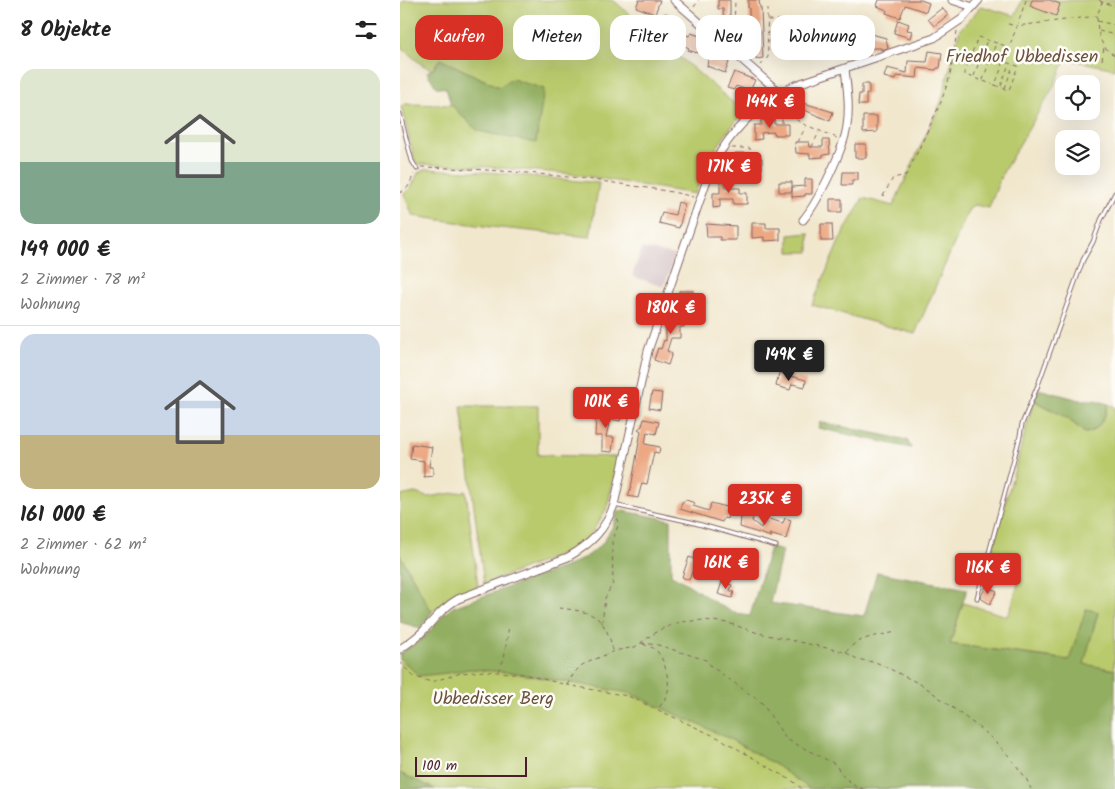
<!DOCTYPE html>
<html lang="de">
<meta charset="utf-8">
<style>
:root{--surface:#fff;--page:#f2f2f2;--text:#222;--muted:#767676;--line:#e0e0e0;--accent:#d93025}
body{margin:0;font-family:Kalam,sans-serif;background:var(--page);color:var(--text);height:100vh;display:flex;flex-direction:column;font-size:19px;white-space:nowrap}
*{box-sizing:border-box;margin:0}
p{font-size:16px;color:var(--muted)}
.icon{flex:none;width:28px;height:28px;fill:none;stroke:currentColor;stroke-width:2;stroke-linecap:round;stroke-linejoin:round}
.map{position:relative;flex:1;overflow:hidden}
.panel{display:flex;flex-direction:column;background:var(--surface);width:400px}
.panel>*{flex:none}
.guide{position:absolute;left:15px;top:15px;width:475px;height:45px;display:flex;gap:10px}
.controls{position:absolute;left:655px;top:75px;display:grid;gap:10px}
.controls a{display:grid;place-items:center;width:45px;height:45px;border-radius:10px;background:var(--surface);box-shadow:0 5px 20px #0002;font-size:25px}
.scale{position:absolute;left:15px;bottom:12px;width:112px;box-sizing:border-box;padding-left:5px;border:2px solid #4a1f2b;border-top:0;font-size:14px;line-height:18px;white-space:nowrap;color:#4a1f2b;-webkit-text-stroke:4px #fdfcf7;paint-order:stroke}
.price{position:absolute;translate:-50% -42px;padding:0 11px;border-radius:5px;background:var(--accent);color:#fff;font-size:16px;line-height:32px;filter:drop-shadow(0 1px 2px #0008)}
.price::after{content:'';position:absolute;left:50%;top:30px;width:15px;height:11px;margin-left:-8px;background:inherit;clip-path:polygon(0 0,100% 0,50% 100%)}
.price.active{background:#222;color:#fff}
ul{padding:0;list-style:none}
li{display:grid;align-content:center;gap:10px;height:265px;padding:0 20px}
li+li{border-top:1px solid var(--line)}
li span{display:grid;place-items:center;height:155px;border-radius:15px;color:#555}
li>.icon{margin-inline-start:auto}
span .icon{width:90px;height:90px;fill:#fffc;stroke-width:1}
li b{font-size:21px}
h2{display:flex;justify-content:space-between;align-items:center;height:60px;padding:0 20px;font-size:21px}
.chip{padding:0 18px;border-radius:15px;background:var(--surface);box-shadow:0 5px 20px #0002;font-size:18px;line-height:45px}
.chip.active{background:var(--accent);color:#fff}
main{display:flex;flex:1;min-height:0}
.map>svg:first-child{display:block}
</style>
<main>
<section class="panel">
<h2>8 Objekte<svg class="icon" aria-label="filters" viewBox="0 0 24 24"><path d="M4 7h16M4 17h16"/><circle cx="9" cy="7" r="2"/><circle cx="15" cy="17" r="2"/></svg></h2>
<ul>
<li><span style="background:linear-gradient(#dfe7d0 60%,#7fa58c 0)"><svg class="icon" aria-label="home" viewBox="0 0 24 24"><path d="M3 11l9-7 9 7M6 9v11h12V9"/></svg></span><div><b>149 000 €</b><p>2 Zimmer · 78 m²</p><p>Wohnung</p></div></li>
<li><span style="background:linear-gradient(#c9d6e8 65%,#c2b280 0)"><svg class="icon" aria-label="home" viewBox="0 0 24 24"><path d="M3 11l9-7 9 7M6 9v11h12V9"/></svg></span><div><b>161 000 €</b><p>2 Zimmer · 62 m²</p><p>Wohnung</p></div></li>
</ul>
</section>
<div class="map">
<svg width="715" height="789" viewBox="0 0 715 789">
<rect width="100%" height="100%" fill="#fdfcf7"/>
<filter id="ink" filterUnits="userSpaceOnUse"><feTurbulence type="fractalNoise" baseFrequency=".02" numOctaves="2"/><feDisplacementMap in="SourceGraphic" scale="10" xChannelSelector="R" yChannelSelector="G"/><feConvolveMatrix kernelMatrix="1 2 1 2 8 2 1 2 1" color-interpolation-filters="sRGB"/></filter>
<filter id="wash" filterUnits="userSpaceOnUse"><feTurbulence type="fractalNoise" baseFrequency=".0096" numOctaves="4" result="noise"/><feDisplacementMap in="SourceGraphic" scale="20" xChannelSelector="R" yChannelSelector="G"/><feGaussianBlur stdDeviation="1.12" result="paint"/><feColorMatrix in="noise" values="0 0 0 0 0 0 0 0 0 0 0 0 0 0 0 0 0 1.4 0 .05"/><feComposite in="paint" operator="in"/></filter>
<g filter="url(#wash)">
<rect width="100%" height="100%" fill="#f1e7cd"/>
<path fill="#d2bec2" d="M242,248L275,255L264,287L232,276Z"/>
<path fill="#b9ca6d" stroke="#82744c" d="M4,0H213L344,112C321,138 306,161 295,194L173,174L89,167L18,164L15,161L1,106L6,104L51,105L78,131L99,87L40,59L32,70L21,64L1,47L0,6Z
M622,0H715V69L666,59L654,86L602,174L589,208L575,205L569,209L515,334L412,305L440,239L463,198L493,206L541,102L560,29L572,17L581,6L615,16Z
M26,169L88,172L199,183L190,237L91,227L13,216L4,194L12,186L18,173Z
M409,233V252H389V235Z
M634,400L667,418L685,433C698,432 706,417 708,404L715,407V657L714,662L715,670L683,664L698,613L686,609L670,660L550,644L563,603L607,616L610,611L620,577L587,569Z
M61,406H138V455L219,457L207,508L190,536L178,546L163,554L84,584Z
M66,491L78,586C61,593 46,599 32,612L0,555V496L15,493L27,497Z
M48,620L528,789H0V654C16,643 31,630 48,620Z"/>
<path fill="#92ae60" stroke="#6e6646" d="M40,59L99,87L112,79L144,89L136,143L78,131L51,105L46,88L36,87L27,72L32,70Z
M638,389L680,400H695L708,404C706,417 698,432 685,433L667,418L634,400Z
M420,422L507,440L511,448L418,428Z
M218,510L271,520V575C298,587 322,614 350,616L370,547L382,551L370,603L464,616L477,572L567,589L550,644L669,660L686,609L698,612L684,664L715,670V789H410L374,764L328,738L229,693L115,673L69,669L48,673L19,676L0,658V654L24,638L44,614L53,607L170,565L189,555L202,544L213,526Z
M0,555L32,612L20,628L0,622Z
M0,773L35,789H0Z"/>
<g id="blocks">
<path fill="#eca883" d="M239,0H260L255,14L236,7Z
M318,0H330V31L324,32L323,9H318Z
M348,0H359L360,8H361L363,58L356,59V35L349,36V8H348Z
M479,0H521L529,3L526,12L505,5L500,18L486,13L487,10L477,6Z
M632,0H650L660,4L656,16L630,6Z
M542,8L548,15L534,26L528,19Z
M265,13L273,16L272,19L280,21L277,34L260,29Z
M498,20L509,24L507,30L512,31L510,38L494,33Z
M375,25H408V31L432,30V36L465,35L464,32L486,38L488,48L481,50V48H442V42L408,43V37H376Z
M291,33L300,36L299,39L306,41L302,53L298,51L297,53L288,50L289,48L283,45L286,35L289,36Z
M529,51L542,53L540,68H537L536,70L518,68L517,78L496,76L495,80L484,77L487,68L507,73L508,61L527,62Z
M309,54L329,62L325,73L307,66Z
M334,72L355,80L350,91L336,86L334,90L327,88Z
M462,84H469V94H466V105H458L459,94H462Z
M397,101L433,112L430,121L395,106Z
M463,116H477V132L463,133Z
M374,119V124H388V135H375L374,132L361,133L362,139L354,140V125H361V120Z
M423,140H429L430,154L423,155V157L410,158V154L396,153L395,142H409L410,147H423Z
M455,144H466V158H455Z
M335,153H349V159L362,158V169H349V165H336V173H329V159H335Z
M443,172H458V180H452V185H442Z
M320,174L326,175V188H340V193H347V204H333V199H320V207L313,208V193H320Z
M405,179H412V194H405V196L392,197V187L405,186Z
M379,182H392V192H379Z
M430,199H442V212H430Z
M278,202L285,204L279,228L259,223L262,212L275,215Z
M352,223H366V228H380V240L364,241V237L352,238Z
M306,224L336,226V240H320V237H307Z
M421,224H432L433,241H421Z
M279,291H293V302H279Z
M275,303H283L284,327H280V338H271L267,351L272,353L268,365L254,360L258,348L261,349L264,340L266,341V326H271V316H275Z
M379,373L406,380L405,387L392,384L390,390L376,386Z
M252,392L262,393L260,410L249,408Z
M205,410L222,414L220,421L210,419L206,437H214L212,452L202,451V436H195L196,416H204Z
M244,419L259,422L256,434L247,432L245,444L260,447L259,453L254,452L247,484L242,483L238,498L228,496L231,488L241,431L238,429L242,426Z
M12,444L32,447L29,467H33V476L24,477V461L10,459Z
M286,500L295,503L293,506L309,511L311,503L327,507L326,512L329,513L327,519L324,518L322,522L280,509L282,502Z
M338,510L354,515L352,521L361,528L365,518L383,523L385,518L391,520L386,539L369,534L371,537L340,527L341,517L336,516Z
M289,557L303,562L301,570L294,567L289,580L282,577Z
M322,582L332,585L330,591L334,592L332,598L318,594Z
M586,586L597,591L590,604L580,598Z"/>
</g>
</g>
<g filter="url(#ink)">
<use href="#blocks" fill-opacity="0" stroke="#846564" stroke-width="1"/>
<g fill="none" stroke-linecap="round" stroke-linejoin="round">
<g stroke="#846564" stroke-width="5">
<path id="service" d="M0,114L12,161L17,169
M214,505L291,522L376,546
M577,598L620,436L622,424L638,385L683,260L693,242L701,220L715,193"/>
</g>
<g stroke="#846564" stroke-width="9">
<path id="minor" d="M274,0L380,93
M552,0L573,7
M403,220C418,202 444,149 447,126C450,107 447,87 445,68
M0,649C9,643 18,637 25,629C36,617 44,607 58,599L168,557C191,544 205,530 214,505L248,351L310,171C328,133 358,104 395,85L534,38L562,19L579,0"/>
</g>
<path stroke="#846564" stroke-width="1" stroke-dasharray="4 4" stroke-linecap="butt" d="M626,0L617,26L697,16L702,2L715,6
M699,0L702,2L703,0
M294,7L299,0
M697,17C697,31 700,49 715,55
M368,20L409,21L437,29L438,63
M697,21L715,25
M608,24L617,26L595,85L565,75V71L578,37L609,47
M699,31L715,35
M329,37L334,31L335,0
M702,60L704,47
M361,65L368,57L367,8
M574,76L587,40
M583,80L596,43
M595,85L609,90L618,66L605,62
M601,86L609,64
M605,88L613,65
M377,106L401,123L437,138
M373,119L375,107
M382,123V111
M398,142L406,126
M412,147L419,132
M332,148H350L351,159
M21,167C88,169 155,174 221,184C244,188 269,190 293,197
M0,193L8,187L14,174
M483,196L493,178L506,175L508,172L541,102L550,76L557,31
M159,608C193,612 204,614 213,650
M202,623L205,598L213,583L212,542L219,523L217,517
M241,643L258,645L306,660L311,666L362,703L386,739L435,764L443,776L456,787L463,789
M243,644C247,646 252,647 255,649C264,657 270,680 268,691C266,698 262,704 258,709
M446,652C456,637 481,635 497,632
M0,662L13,676L31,682L61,673L84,671L123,674L167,685L228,696L321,739L394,782L402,789
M98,671L104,659L109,625
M167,685L174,673L182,665L214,651L235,647L259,630L280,622L304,620L328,623L358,633L445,652L457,659L478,663L524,686L586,733L608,755L626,778L631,789"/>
<use href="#service" stroke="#fff" stroke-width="3"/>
<use href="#minor" stroke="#fff" stroke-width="7"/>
</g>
</g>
<g text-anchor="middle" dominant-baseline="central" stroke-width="5" stroke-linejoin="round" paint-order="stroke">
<g font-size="18" fill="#6b523f" stroke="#fdfcf7">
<text x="622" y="57">Friedhof Ubbedissen</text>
<text x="93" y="699">Ubbedisser Berg</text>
</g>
</g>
</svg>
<div class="controls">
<a><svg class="icon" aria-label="locate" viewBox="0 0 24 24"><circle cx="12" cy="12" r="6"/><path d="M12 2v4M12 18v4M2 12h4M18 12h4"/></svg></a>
<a><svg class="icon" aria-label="layers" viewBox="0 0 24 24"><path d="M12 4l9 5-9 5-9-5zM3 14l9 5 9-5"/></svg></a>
</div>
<div class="scale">100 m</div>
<b class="price" style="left:370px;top:129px">144K €</b>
<b class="price" style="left:329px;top:194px">171K €</b>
<b class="price" style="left:271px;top:335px">180K €</b>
<b class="price active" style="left:389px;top:382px">149K €</b>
<b class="price" style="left:206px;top:429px">101K €</b>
<b class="price" style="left:365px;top:526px">235K €</b>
<b class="price" style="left:326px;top:590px">161K €</b>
<b class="price" style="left:588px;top:595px">116K €</b>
<div class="guide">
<a class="chip active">Kaufen</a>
<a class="chip">Mieten</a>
<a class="chip">Filter</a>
<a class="chip">Neu</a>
<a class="chip">Wohnung</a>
</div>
</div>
</main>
